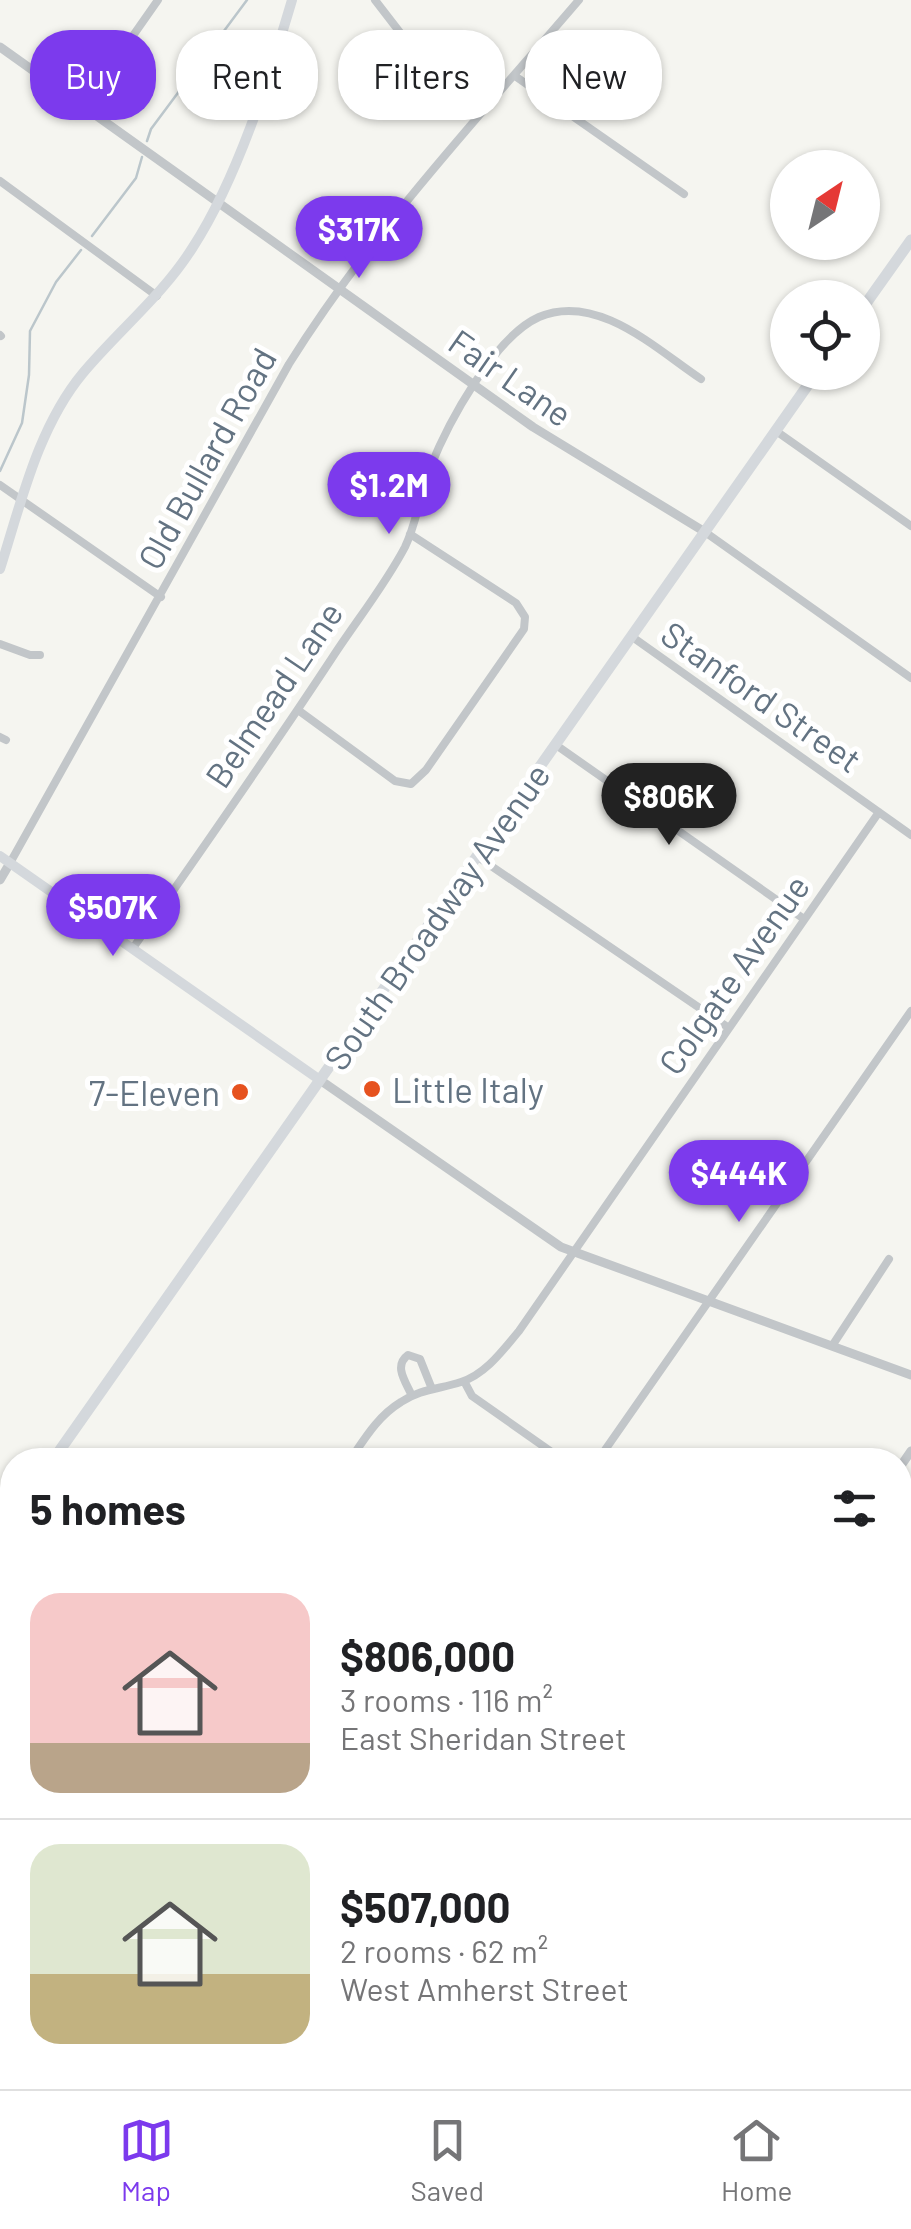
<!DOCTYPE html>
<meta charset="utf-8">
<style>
:root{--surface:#fff;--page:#f2f2f2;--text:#202124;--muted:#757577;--line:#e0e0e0;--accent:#7c3aed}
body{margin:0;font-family:Barlow,sans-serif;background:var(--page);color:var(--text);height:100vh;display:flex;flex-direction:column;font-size:38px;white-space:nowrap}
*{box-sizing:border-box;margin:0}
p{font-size:32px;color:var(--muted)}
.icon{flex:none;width:55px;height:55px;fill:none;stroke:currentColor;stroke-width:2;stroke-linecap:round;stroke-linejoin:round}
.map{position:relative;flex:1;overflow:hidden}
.sheet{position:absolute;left:0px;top:1448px;width:912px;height:642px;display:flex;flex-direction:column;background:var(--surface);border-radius:40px 40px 0 0;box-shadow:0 2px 8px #0004}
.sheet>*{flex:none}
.top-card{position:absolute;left:30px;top:30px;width:852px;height:90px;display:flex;gap:20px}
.needle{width:65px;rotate:35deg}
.controls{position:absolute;left:770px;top:150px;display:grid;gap:20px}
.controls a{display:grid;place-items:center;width:110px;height:110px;border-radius:50%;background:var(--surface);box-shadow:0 2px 8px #0004;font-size:50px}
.price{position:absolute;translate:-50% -85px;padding:0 22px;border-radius:35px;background:var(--accent);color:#fff;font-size:32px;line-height:65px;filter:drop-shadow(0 2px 5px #0008)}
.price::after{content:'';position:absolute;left:50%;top:60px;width:30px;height:22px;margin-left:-15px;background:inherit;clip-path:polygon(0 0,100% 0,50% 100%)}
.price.active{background:#222;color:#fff}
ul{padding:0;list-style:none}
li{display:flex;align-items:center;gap:30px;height:250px;padding:0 30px}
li+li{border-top:2px solid var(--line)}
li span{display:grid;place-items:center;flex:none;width:280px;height:200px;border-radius:30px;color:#555}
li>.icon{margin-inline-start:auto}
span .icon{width:120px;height:120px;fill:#fffc;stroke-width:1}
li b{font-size:42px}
h2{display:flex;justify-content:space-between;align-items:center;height:120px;padding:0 30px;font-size:42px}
.chip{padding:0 35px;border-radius:40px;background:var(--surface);box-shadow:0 2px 8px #0004;font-size:35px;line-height:90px}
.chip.active{background:var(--accent);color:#fff}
.tab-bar{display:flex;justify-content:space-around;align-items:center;height:140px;border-top:2px solid var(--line);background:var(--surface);font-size:28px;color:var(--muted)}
.tab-bar a{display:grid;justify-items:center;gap:5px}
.tab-bar .active{color:var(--accent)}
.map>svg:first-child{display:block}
</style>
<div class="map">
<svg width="911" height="2089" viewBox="0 0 911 2089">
<rect width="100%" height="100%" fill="#f5f5f0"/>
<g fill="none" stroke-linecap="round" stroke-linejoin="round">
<path stroke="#bbc6cb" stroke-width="2.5" d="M147,141L151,129L247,0
M92,236L136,178L142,157
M0,471L22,423L29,375L30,331L56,282L81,250
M0,1636L6,1765L0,1809
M0,2010V2019"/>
<path stroke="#c2c6c9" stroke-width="8" d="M375,0L412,48L479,113
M515,76L684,194
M83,107L158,0
M0,181L157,296
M0,335L1,336
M776,431L911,526
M0,485L161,597
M705,532L911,678
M631,636L911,835
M0,644L30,655H40
M298,710L395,781L411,784L426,770L524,629L525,617L516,603L410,534
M0,737L6,740
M556,745L804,919
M478,857L729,1028
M10,863L289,364C372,231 478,118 579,0
M133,948C201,851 269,754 334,655C357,620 385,585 405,547C417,522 420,494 430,468C448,423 494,337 539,317C597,292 656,349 701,379
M832,1346L889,1259
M464,1381L472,1396L563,1460
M412,1396C406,1382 393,1366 408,1355L420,1359L432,1389
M350,1460C365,1438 378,1416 401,1402C420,1389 440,1389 461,1382C486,1374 503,1350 519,1331L879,812
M598,1460L911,1011
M900,1554L911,1561
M900,1799L911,1785
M900,2064L911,2072
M97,2078L110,2089
M158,2089L166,2078
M298,2089L306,2078
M571,2089L579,2078
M741,2089L744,2078
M903,2089L911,2077"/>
<path stroke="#c2c6c9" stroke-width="9" d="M0,47L533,427L705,532
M0,880L10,863
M320,1080L561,1247L911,1375
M900,1467L911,1451
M474,2089L482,2078"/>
<path stroke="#d4d8dc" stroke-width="10" d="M0,569C21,503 38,427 83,373C119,330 163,295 193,247C237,179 269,78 292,0
M0,856L320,1080"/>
<path stroke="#d4d8dc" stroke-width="11" d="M862,309L911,240
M53,1460L817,372
M0,1537L12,1519"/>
</g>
<g fill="#e6521f" stroke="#fff" stroke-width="4">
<circle cx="372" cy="1089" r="10"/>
<circle cx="240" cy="1092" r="10"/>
</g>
<g text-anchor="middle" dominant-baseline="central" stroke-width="10" stroke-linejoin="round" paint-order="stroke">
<g font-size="35" fill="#637382" stroke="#fff">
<text transform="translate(511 377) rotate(35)">Fair Lane</text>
<text transform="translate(206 458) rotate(-61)">Old Bullard Road</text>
<text transform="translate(273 694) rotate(-56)">Belmead Lane</text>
<text transform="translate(762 696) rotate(35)">Stanford Street</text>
<text transform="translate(436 916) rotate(-55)">South Broadway Avenue</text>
<text transform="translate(733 974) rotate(-55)">Colgate Avenue</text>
</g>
<g font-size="35" fill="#637382" stroke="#fff" text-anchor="start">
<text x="392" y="1089">Little Italy</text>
<text x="220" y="1092" text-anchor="end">7-Eleven</text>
</g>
</g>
</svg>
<div class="controls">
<a><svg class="needle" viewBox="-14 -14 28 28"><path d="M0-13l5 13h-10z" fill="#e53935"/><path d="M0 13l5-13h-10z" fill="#757577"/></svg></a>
<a><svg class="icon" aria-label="locate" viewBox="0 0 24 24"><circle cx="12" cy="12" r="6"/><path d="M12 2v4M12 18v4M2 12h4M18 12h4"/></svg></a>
</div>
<b class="price" style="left:359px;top:281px">$317K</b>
<b class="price" style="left:389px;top:537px">$1.2M</b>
<b class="price active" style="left:669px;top:848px">$806K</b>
<b class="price" style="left:113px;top:959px">$507K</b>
<b class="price" style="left:739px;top:1225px">$444K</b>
<div class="top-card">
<a class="chip active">Buy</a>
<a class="chip">Rent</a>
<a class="chip">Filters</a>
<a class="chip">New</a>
</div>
<section class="sheet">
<h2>5 homes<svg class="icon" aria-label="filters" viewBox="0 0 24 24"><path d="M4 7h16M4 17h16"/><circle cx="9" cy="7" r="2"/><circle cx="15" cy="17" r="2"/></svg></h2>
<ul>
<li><span style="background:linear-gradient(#f6c9c9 75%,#b9a48a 0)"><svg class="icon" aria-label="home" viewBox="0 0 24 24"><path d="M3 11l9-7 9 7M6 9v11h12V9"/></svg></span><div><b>$806,000</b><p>3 rooms · 116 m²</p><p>East Sheridan Street</p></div></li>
<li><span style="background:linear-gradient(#dfe7d0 65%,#c2b280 0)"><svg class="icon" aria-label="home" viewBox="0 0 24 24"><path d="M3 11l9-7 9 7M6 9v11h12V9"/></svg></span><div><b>$507,000</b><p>2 rooms · 62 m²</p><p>West Amherst Street</p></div></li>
</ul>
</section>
</div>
<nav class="tab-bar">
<a class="active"><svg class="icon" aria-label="map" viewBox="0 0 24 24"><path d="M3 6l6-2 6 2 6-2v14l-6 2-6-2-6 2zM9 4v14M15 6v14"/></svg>Map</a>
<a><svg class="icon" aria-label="saved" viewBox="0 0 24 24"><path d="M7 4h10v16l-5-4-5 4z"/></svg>Saved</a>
<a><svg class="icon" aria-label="home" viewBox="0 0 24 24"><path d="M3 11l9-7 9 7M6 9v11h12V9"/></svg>Home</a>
</nav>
